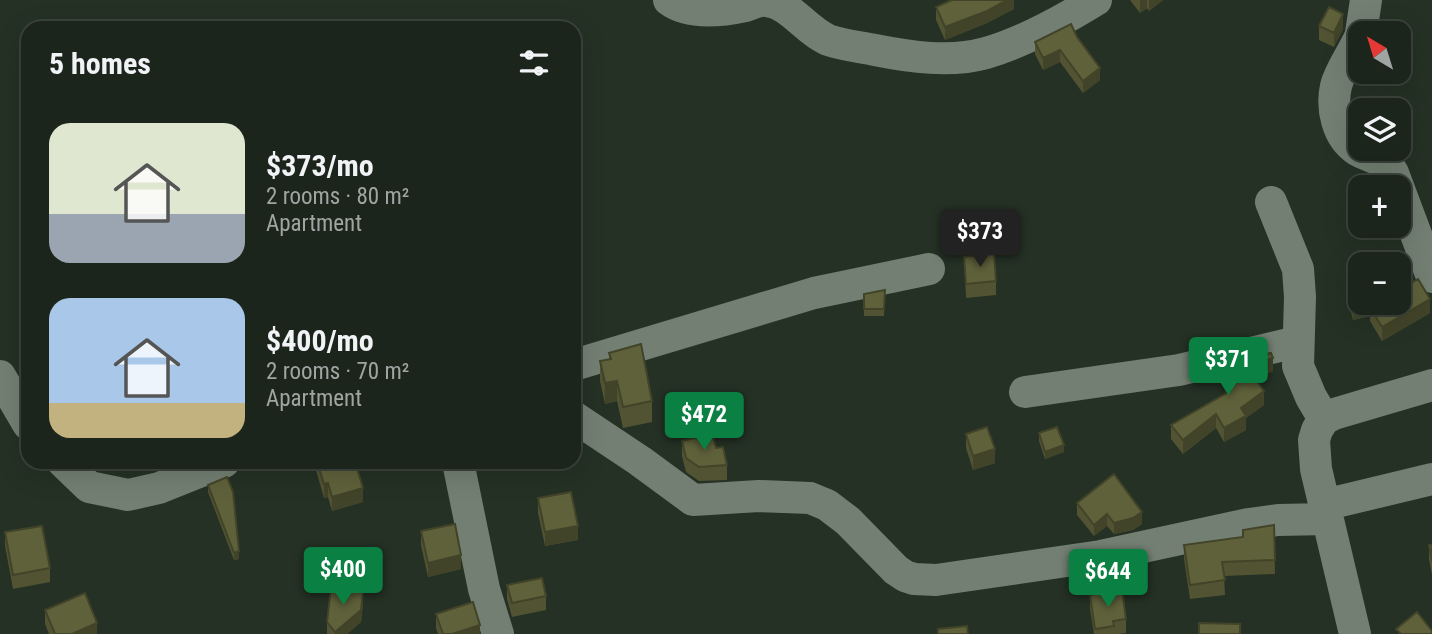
<!DOCTYPE html>
<meta charset="utf-8">
<style>
:root{--surface:#1c251c;--page:#252d25;--text:#f1f3f6;--muted:#a0a5a3;--line:#3a423b;--accent:#0b8043}
body{margin:0;font-family:"Roboto Condensed",sans-serif;background:var(--page);color:var(--text);height:100vh;display:flex;flex-direction:column;font-size:26px;white-space:nowrap}
*{box-sizing:border-box;margin:0}
p{font-size:23px;color:var(--muted)}
.icon{flex:none;width:38px;height:38px;fill:none;stroke:currentColor;stroke-width:2;stroke-linecap:round;stroke-linejoin:round}
.map{position:relative;flex:1;overflow:hidden}
.side{position:absolute;left:21px;top:21px;width:560px;height:448px;display:flex;flex-direction:column;background:var(--surface);border-radius:21px;box-shadow:0 7px 28px #0002,0 0 0 2px var(--line)}
.side>*{flex:none}
.needle{width:46px;rotate:322deg}
.tools{position:absolute;left:1348px;top:21px;display:grid;gap:14px}
.tools a{display:grid;place-items:center;width:63px;height:63px;border-radius:14px;background:var(--surface);box-shadow:0 7px 28px #0002,0 0 0 2px var(--line);font-size:35px}
.price{position:absolute;translate:-50% -60px;padding:0 16px;border-radius:7px;background:var(--accent);color:#fff;font-size:23px;line-height:46px;filter:drop-shadow(0 2px 4px #0008)}
.price::after{content:'';position:absolute;left:50%;top:42px;width:21px;height:16px;margin-left:-10px;background:inherit;clip-path:polygon(0 0,100% 0,50% 100%)}
.price.on{background:#222;color:#fff}
ul{padding:0;list-style:none}
li{display:flex;align-items:center;gap:21px;height:175px;padding:0 28px}
li span{display:grid;place-items:center;flex:none;width:196px;height:140px;border-radius:21px;color:#555}
li>.icon{margin-inline-start:auto}
span .icon{width:84px;height:84px;fill:#fffc;stroke-width:1}
li b{font-size:30px}
h2{display:flex;justify-content:space-between;align-items:center;height:84px;padding:0 28px;font-size:30px}
.map>svg:first-child{display:block}
</style>
<div class="map">
<svg width="1432" height="634" viewBox="0 0 1432 634">
<rect width="100%" height="100%" fill="#253125"/>
<g fill="none" stroke-linecap="round" stroke-linejoin="round">
<path stroke="#727f72" stroke-width="32" d="M669,0C689,15 722,11 745,6C752,4 759,0 766,1C790,3 805,30 828,40C842,45 860,47 875,50C910,57 950,63 986,53C1024,42 1062,21 1096,0
M1361,33L1366,0
M1360,37C1353,53 1340,70 1336,86C1331,108 1337,137 1357,150C1371,158 1384,158 1393,173L1432,277
M1271,202L1298,269L1300,297L1298,366L1311,397L1324,419
M574,365L814,293L929,269
M0,376L28,424
M1025,392L1179,370L1297,342
M574,417L640,461L693,500L759,496L810,498L827,505L848,521L896,570L905,576L914,579L936,580L1101,556L1249,524L1278,520L1327,519
M63,462L89,487L128,495L159,488L224,462
M458,462L484,589L498,634
M1324,505L1432,479
M1355,634L1316,469L1314,440L1317,430L1324,419L1334,414L1432,385"/>
</g>
<path fill="#525333" d="M1014,0V9L987,23L945,40L936,20V7Z
M1130,0H1163L1149,11L1147,8L1140,13Z
M1071,24L1100,80L1083,93L1060,62L1043,70L1035,54V42Z
M1319,26L1343,29L1334,47L1319,40Z
M964,257L996,281V295L966,298Z
M885,290L884,316H864V294Z
M1348,294L1376,304L1430,313L1382,341L1370,321V316L1353,320L1348,301Z
M609,353L652,401V422L623,428L617,401L605,404L600,381V361L609,359Z
M1220,365L1273,371L1263,375V382L1259,383L1264,405L1246,418V430L1224,442L1216,428L1183,454L1171,439V425L1226,393L1220,379Z
M1039,433L1064,452L1045,459L1039,441Z
M966,434L995,463L973,470L966,448Z
M682,441L716,448L727,465V480L699,481L686,472L682,456Z
M316,462H355L363,502L332,511L328,497L324,498L316,470Z
M208,485L239,559L234,560L208,492Z
M538,498L578,540L545,546L538,513Z
M1077,503L1142,524L1133,530L1114,534L1107,526L1094,536L1077,515Z
M1274,525L1275,574L1224,576L1225,595L1190,599L1184,559V545L1243,537Z
M421,531L461,569L428,577L421,545Z
M5,532L50,568V582L13,589L5,546Z
M1429,545H1432V575L1429,559Z
M507,585L546,596V610L512,617L507,599Z
M1090,595L1126,619V633L1118,634H1094L1090,609Z
M363,604L361,622L347,634H327V622Z
M45,610L97,634H49L45,624Z
M436,614L480,634H438L436,628Z"/>
<path fill="#424429" d="M1007,0H1014V9L987,23L945,40V27Z
M1140,0H1147V8L1140,13Z
M1149,0H1163L1149,11Z
M1343,14V29L1334,47V33Z
M1060,50V62L1043,70V58Z
M1100,68V80L1083,93V81Z
M1430,299V313L1382,341V327Z
M1370,309V316L1353,320V313Z
M1273,358V371L1263,375V382L1250,386V372L1261,362Z
M617,381V401L605,404V383Z
M1264,391V405L1246,418V430L1224,442V428L1241,408Z
M1216,414V428L1183,454V440Z
M1064,445V452L1045,459V452Z
M995,449V463L973,470V456Z
M328,483V497L324,498V484Z
M363,488V502L332,511V497Z
M1142,512V524L1133,530L1114,534V523Z
M1107,514V526L1094,536V525Z
M578,526V540L545,546V532Z
M239,551V559L234,560V553Z
M461,555V569L428,577V563Z
M363,592V604L361,622L347,634H335V632Z
M97,623V634H72Z
M480,625V634H452Z"/>
<path fill="#5f613b" stroke="#424429" stroke-width="2" d="M952,0H1007L987,11L945,27L936,7Z
M1329,7L1343,14L1334,33L1319,26Z
M1071,24L1077,37L1100,68L1083,81L1060,50L1043,58L1035,42Z
M994,254L996,281L966,284L964,257Z
M1418,279L1430,299L1382,327L1370,307L1378,303H1398V291Z
M885,290L884,309H864V294Z
M1360,291V303H1376V304L1370,307L1371,308L1353,313L1348,294Z
M641,344L652,401L623,407L617,381L605,383L600,361L611,359L609,353Z
M1271,353L1273,358L1261,362L1263,368L1250,372L1264,391L1241,408L1246,416L1224,428L1216,414L1183,440L1171,425L1230,391L1220,365Z
M987,427L995,449L973,456L966,434Z
M1057,427L1064,445L1045,452L1039,433Z
M712,434L716,448L723,447L727,465L699,467L686,458L682,441Z
M317,462H355L363,488L332,497L328,483L324,484Z
M1114,474L1142,512L1133,518L1114,523L1107,514L1094,525L1077,503Z
M227,477L233,492L239,551L234,553L208,485Z
M571,492L578,526L545,532L538,498Z
M455,524L461,555L428,563L421,531Z
M1274,525L1275,560L1222,562L1225,580L1190,585L1184,545L1243,537V530Z
M42,526L50,568L13,575L5,532Z
M1429,545H1432V561Z
M542,578L546,596L512,603L507,585Z
M331,588L363,592L361,610L335,632L327,622Z
M1122,590L1126,619L1113,621L1114,626L1095,629L1090,595Z
M85,593L97,623L72,634H55L45,610Z
M473,602L480,625L452,634H443L436,614Z
M1417,612L1432,631V634H1401L1396,629Z
M1199,623L1240,624V634H1199Z
M967,626L968,634H938V629Z"/>
</svg>
<div class="tools">
<a><svg class="needle" viewBox="-14 -14 28 28"><path d="M0-13l5 13h-10z" fill="#e53935"/><path d="M0 13l5-13h-10z" fill="#a0a5a3"/></svg></a>
<a><svg class="icon" aria-label="layers" viewBox="0 0 24 24"><path d="M12 4l9 5-9 5-9-5zM3 14l9 5 9-5"/></svg></a>
<a>+</a>
<a>−</a>
</div>
<b class="price on" style="left:980px;top:269px">$373</b>
<b class="price" style="left:1228px;top:397px">$371</b>
<b class="price" style="left:704px;top:452px">$472</b>
<b class="price" style="left:343px;top:607px">$400</b>
<b class="price" style="left:1108px;top:609px">$644</b>
<section class="side">
<h2>5 homes<svg class="icon" aria-label="filters" viewBox="0 0 24 24"><path d="M4 7h16M4 17h16"/><circle cx="9" cy="7" r="2"/><circle cx="15" cy="17" r="2"/></svg></h2>
<ul>
<li><span style="background:linear-gradient(#dfe7d0 65%,#9aa5b1 0)"><svg class="icon" aria-label="home" viewBox="0 0 24 24"><path d="M3 11l9-7 9 7M6 9v11h12V9"/></svg></span><div><b>$373/mo</b><p>2 rooms · 80 m²</p><p>Apartment</p></div></li>
<li><span style="background:linear-gradient(#a9c7e8 75%,#c2b280 0)"><svg class="icon" aria-label="home" viewBox="0 0 24 24"><path d="M3 11l9-7 9 7M6 9v11h12V9"/></svg></span><div><b>$400/mo</b><p>2 rooms · 70 m²</p><p>Apartment</p></div></li>
</ul>
</section>
</div>
